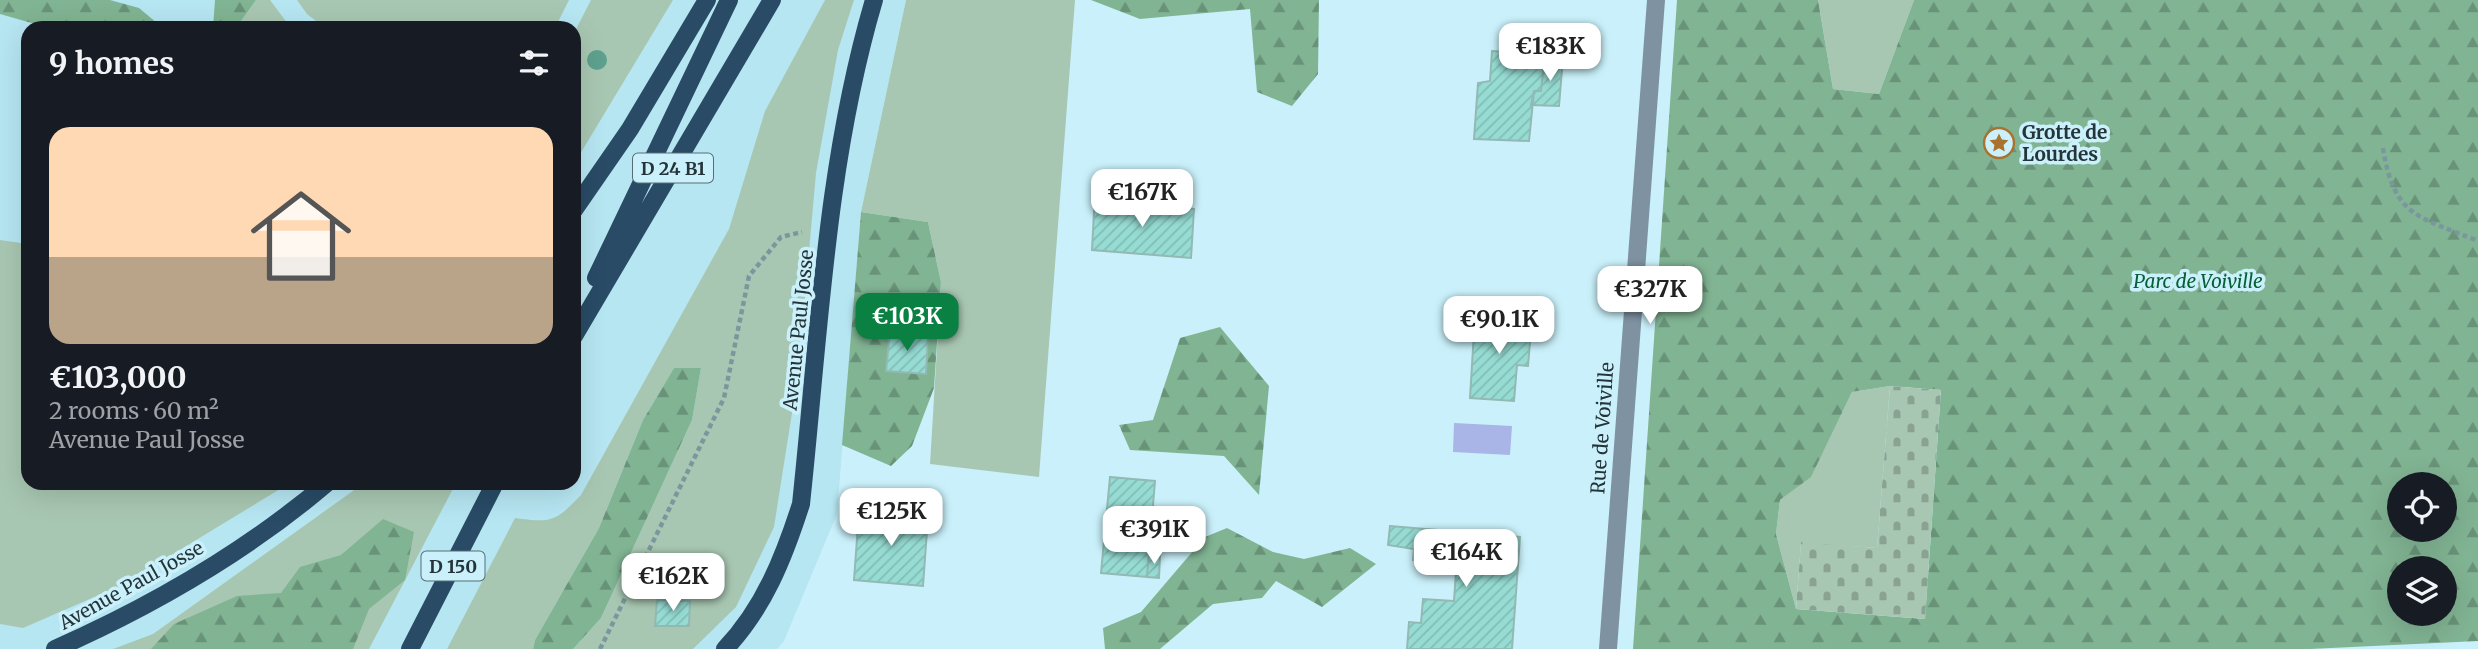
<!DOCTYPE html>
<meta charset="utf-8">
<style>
:root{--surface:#171b24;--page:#242831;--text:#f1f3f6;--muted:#9ea1a6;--line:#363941;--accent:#0b8043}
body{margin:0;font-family:Merriweather,serif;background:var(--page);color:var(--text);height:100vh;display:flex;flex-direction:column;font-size:26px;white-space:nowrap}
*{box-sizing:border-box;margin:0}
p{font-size:23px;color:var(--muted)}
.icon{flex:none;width:38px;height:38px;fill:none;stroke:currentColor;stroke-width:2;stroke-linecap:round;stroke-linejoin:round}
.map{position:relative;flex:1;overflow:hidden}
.side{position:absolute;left:21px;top:21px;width:560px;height:469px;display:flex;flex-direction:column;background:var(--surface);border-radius:21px;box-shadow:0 7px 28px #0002}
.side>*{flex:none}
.fabs{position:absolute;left:2387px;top:472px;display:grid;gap:14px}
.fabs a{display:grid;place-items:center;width:70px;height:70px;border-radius:50%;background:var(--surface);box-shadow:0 7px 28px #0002;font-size:35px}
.price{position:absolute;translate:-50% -60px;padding:0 16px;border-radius:14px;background:#fff;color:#222;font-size:23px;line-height:46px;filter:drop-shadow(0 2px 4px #0008)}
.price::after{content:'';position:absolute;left:50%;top:42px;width:21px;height:16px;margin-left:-10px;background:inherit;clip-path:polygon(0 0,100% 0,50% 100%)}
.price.active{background:var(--accent);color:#fff}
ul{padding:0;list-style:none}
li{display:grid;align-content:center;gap:14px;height:371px;padding:0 28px}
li+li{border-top:2px solid var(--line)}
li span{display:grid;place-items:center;height:217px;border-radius:21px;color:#555}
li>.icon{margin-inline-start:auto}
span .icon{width:126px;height:126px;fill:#fffc;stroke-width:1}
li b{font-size:30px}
h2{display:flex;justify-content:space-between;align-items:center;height:84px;padding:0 28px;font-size:30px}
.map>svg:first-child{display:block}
</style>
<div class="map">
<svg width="2478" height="649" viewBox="0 0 2478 649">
<defs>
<pattern id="forest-firs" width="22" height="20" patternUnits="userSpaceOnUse" patternTransform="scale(1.75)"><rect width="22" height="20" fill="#81b493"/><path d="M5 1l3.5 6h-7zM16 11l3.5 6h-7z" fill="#699379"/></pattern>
<pattern id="cemetery-stones" width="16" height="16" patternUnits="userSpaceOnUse" patternTransform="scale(1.75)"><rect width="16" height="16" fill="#a8c7b2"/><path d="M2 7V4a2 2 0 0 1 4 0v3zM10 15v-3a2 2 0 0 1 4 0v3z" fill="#89a292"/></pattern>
<pattern id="building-hatch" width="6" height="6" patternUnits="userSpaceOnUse" patternTransform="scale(1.75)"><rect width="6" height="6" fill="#96dcd3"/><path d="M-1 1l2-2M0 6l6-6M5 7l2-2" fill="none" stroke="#81bdb6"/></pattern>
</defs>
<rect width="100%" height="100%" fill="#caf1fb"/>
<path fill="#b6e6f2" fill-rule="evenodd" d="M0,0H906L861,212L837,514L784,641L777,649H0ZM28,28H574V483H28Z"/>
<path fill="#a8c7b2" d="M256,0H270L291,28H236Z
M297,0H569L555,28H325L307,14Z
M591,0H673L574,164V33Z
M825,0H854L838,50L816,173L798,375L774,527L736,607L693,649H573L601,618L692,420L701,368H674L643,420L599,528L535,640L533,649H447L515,518C552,523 555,522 581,495L729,229L765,111Z
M906,0H1075L1039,477L930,464L941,282L928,222L861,212Z
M1818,0H1914L1879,94L1833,89Z
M0,240L28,244V483H290L122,585L23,628L0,624Z
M1890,386L1877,548L1801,543L1796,609L1776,534L1780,500L1811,476L1852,392Z
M364,483H456L369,649H113L153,634Z"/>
<path fill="url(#forest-firs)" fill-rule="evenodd" d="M0,0H110L139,8L163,28H49L0,14Z
M215,0H256L236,28H213Z
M1091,0H1319L1318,74L1292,106L1257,92L1250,9L1140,19Z
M1677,0H1818L1833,89L1879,94L1914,0H2478V641L2310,649H1633ZM1890,386L1941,390L1925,619L1796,609L1776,534L1780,500L1811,477L1852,392ZM2399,485H2445V530H2399ZM2399,569H2445V614H2399Z
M861,212L928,222L941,282L934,388L912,446L891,466L842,445Z
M1220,327L1269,386L1259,495L1224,456L1130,450L1119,425L1153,420L1180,338Z
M674,368H701L692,420L601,618L573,649H533L535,640L599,528L643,420Z
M383,519L414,532L405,580L369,609L353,649H151L174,624L237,596L281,593L300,567L341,555Z
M1227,528L1273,552L1304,559L1350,548L1376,564L1322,607L1276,581L1262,598L1213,604L1160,649H1105L1103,628L1141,612L1205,537Z"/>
<path fill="url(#cemetery-stones)" d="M1890,386L1941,390L1925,619L1796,609L1801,542L1877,548Z"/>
<path fill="#a8b5e6" d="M1454,423L1512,426L1510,455L1453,452Z"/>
<path fill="url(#building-hatch)" stroke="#92b9b3" stroke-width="2" d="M1492,51L1545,55L1541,91H1534L1529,141L1474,139L1478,83L1490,81Z
M1545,55L1563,57L1559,106L1531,105L1534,91H1541Z
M1095,193H1116L1115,208H1138L1139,213L1152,214L1151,207L1194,209L1191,258L1092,250Z
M1117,199L1150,201L1152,214L1139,213L1138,208H1115Z
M1475,315L1532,319L1528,366L1517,365L1514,401L1470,398Z
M890,331L928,334L926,374L886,371Z
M1110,477L1155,481L1147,577L1101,573Z
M859,511L928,517L923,586L854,580Z
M1390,526L1520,537L1512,649H1407L1409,622L1421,623L1423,599L1454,601L1456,571L1449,570L1450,563L1413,560L1414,549L1388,545Z
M1149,554L1160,556L1159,578L1147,577Z
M657,600L690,601L689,626H655Z"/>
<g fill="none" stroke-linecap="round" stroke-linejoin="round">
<path stroke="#7b979e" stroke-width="4.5" stroke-dasharray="5 3.5" stroke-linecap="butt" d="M2383,148C2394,219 2421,217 2478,241
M600,649L724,398L749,276L781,237L802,232"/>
<path stroke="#7f92a2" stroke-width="18" d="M1608,649L1656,0"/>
<path stroke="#294b66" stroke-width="18" d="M574,210L630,129L707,0
M596,278L729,0
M574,336L772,0
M55,649C152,606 247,551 327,483
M410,649L495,483
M725,649C764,608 784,557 801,504C819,336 826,162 874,0"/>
</g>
<circle fill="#5ea18f" cx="597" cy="60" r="10"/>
<defs>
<g id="sight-ring" transform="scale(1.575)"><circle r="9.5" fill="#caf1fb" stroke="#aa722f" stroke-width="1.5"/><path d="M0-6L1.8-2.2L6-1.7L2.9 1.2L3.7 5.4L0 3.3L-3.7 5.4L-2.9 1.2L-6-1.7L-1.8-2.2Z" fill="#aa722f"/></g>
</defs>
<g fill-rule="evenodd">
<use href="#sight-ring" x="1999" y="143"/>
</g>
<g text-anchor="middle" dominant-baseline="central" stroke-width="7" stroke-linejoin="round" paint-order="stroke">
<g fill="#caf1fb" stroke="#566d72" stroke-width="2">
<rect x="633" y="153.5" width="80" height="29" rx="5"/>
<rect x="421.5" y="551.5" width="63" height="29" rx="5"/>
</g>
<g font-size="18" font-weight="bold" fill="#243438">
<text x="673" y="168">D 24 B1</text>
<text x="453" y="566">D 150</text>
</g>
<g font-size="19" font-weight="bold" fill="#243438" stroke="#caf1fb" text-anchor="start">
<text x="2022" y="132">Grotte de<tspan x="2022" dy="22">Lourdes</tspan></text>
</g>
<g font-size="19" font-style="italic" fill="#065f36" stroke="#caf1fb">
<text x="2198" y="281">Parc de Voiville</text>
</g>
<g font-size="19" fill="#243438" stroke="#caf1fb">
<text transform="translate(798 330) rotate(-84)">Avenue Paul Josse</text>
<text transform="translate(1602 428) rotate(-86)">Rue de Voiville</text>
<text transform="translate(131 585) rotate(-29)">Avenue Paul Josse</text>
</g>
</g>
</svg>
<div class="fabs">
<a><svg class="icon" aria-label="locate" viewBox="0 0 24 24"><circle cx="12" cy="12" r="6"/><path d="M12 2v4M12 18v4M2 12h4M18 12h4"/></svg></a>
<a><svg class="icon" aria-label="layers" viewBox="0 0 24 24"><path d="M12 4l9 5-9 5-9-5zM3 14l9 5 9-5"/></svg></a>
</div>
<b class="price" style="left:1550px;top:83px">€183K</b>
<b class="price" style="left:1142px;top:229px">€167K</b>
<b class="price" style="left:1650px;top:326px">€327K</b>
<b class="price active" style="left:907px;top:353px">€103K</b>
<b class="price" style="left:1499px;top:356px">€90.1K</b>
<b class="price" style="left:891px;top:548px">€125K</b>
<b class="price" style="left:1154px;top:566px">€391K</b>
<b class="price" style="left:1466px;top:589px">€164K</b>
<b class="price" style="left:673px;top:613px">€162K</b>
<section class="side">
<h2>9 homes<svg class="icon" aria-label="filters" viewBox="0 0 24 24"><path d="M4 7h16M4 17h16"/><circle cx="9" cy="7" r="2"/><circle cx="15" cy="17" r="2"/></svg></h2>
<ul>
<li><span style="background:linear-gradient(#ffd9b3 60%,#b9a48a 0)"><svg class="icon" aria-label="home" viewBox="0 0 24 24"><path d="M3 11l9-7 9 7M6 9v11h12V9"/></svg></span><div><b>€103,000</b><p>2 rooms · 60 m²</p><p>Avenue Paul Josse</p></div></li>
</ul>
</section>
</div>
